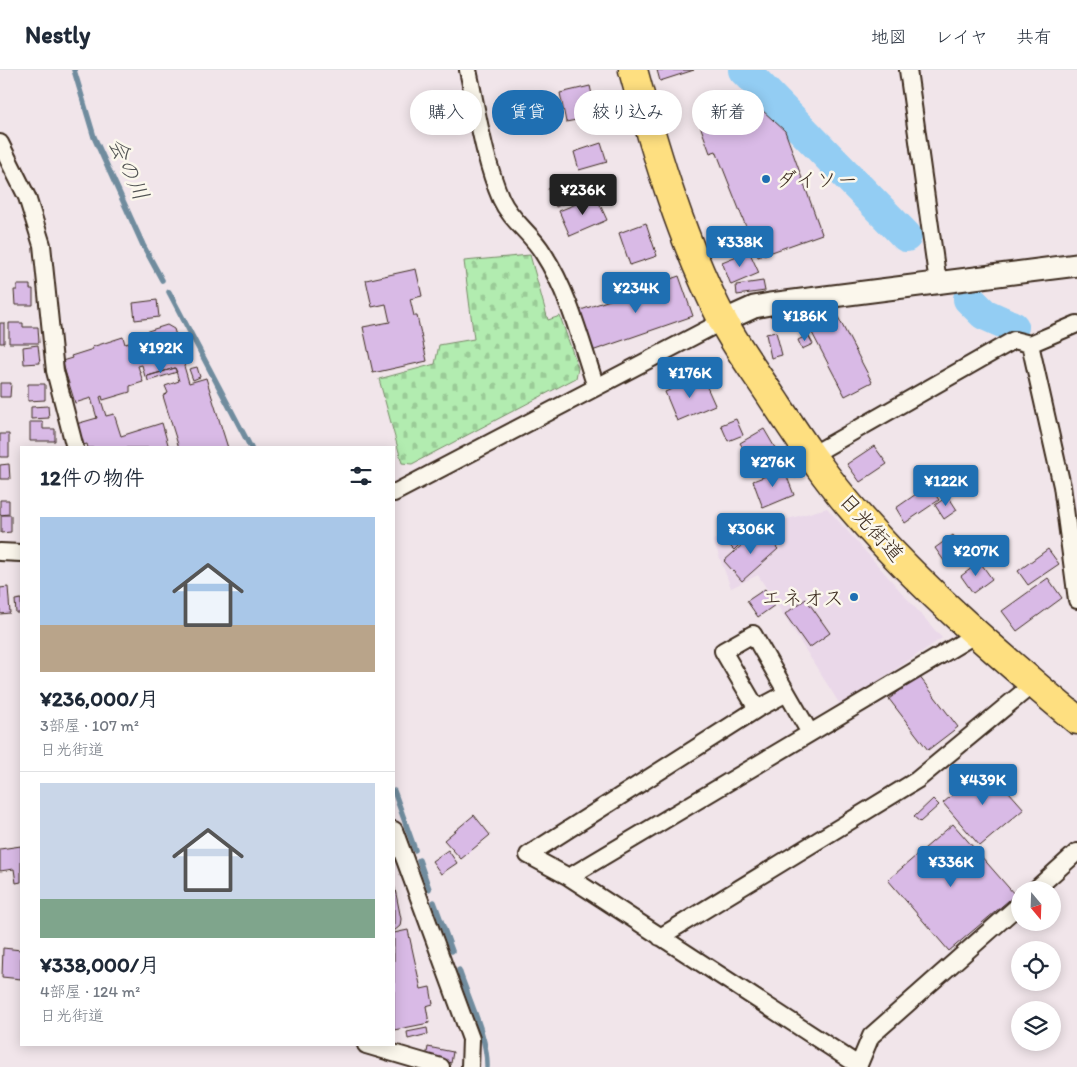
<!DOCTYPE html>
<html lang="ja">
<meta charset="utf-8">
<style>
:root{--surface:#fff;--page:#f6f6f7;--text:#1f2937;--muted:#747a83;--line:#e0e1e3;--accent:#1f6fb2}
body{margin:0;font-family:Itim,"Klee One",sans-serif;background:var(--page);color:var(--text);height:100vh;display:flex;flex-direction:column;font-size:19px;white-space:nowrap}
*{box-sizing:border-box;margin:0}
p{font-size:16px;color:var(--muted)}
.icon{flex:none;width:28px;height:28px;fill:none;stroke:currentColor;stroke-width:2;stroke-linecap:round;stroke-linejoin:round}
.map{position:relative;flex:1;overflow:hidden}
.drawer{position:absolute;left:20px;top:376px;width:375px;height:600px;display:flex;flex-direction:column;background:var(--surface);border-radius:0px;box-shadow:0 2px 12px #0003}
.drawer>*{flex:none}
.banner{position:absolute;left:410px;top:20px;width:475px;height:45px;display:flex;gap:10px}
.needle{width:32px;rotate:161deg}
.controls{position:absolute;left:1011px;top:811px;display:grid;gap:10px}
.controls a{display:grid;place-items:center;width:50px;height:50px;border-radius:50%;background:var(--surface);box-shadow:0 2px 12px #0003;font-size:25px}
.price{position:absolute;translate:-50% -42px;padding:0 11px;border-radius:5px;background:var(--accent);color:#fff;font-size:16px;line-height:32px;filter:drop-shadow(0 1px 2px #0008)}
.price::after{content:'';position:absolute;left:50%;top:30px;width:15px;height:11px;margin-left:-8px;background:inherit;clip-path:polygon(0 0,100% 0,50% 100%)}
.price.on{background:#222;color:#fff}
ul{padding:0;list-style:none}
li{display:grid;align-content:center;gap:10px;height:265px;padding:0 20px}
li+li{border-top:1px solid var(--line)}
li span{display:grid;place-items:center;height:155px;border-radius:0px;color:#555}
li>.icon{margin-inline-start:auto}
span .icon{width:90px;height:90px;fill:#fffc;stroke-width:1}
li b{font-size:21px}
h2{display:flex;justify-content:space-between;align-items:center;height:60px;padding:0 20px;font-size:21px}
.tag{padding:0 18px;border-radius:22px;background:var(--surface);box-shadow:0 2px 12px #0003;font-size:18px;line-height:45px}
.tag.on{background:var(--accent);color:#fff}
header{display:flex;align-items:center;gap:30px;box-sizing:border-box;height:70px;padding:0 25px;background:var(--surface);border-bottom:1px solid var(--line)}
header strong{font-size:24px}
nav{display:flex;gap:28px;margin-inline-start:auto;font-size:18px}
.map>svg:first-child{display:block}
</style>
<header>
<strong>Nestly</strong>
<nav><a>地図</a><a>レイヤ</a><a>共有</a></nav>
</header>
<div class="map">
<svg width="1077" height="997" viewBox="0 0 1077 997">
<defs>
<pattern id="cemetery-stones" width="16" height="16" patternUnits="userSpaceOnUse" patternTransform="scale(1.25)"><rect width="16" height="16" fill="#b2ecb0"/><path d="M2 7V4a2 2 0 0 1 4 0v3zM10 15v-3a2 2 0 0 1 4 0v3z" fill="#9acb97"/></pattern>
</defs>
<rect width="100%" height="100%" fill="#f1e5ea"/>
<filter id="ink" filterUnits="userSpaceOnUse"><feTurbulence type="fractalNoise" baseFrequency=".02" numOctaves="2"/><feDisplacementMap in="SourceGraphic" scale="10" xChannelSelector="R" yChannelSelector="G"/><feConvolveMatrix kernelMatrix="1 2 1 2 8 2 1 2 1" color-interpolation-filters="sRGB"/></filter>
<g filter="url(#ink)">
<path fill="#ead8e9" d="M827,438L942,568L841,636L758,505L731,518L713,470Z"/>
<path fill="url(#cemetery-stones)" stroke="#768b67" d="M530,185L548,250L560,246L578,298L576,308L412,394L402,393L379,309L435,294L439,275L474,269L464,191Z"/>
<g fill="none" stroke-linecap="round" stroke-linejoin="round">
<path stroke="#708c9e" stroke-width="5.5" d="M74,0L94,67L143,175L162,210
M169,222L251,378
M394,721L415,780
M419,790L429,819
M434,832L452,881
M459,900C468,928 488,968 487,997"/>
<path stroke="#93cdf3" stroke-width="32" d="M744,0L906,166
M969,229L984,244L1013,257"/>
</g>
<path fill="#d9bae6" stroke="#3b2a1e" d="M657,0H694L660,11Z
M590,16L597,46L566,52L560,23Z
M762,40L785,61L822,164L758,187L716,81L710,83L697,47L714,41L719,55Z
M601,73L607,92L579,100L574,82Z
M561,113L569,131L556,137L548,119Z
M596,126L607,150L570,166L559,141Z
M646,153L657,186L630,195L619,163Z
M749,181L759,203L731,215L722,192Z
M416,199L422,226L410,229L414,246H417L427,291L373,303L363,257L390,252L386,234L372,237L366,210Z
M679,206L693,246L592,281L578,241Z
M763,211L765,221L737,225L736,215Z
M17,215H30V219H33V235H15L14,220H17Z
M157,230L159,247L135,250L133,233Z
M837,245L872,312L845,326L810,259Z
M0,253H4V273H0Z
M9,253H23V257H38L39,273H9Z
M167,255L174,259L180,279L184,278L188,291L184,296L189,313L206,308L228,378H179L163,326L168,323L165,316L179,311L175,298L145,307L142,295L138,296L143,312L130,316V322L103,330L102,326L100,327L106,346L114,344L121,366L162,353L169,378H88L87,374L83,375L76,354L97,348L91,328L75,333L62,291L72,288L71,286L93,279L92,277L123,267L125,274L136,271L135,265Z
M776,262L782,285L771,288L766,264Z
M808,265L813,274L802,279L798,270Z
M38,275L40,293L24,294L23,277Z
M197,297L200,307L193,310L189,299Z
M175,298L177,302L148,311L147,306Z
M702,306L715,335L677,351L665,322Z
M0,313H11L10,327H0Z
M28,314H45V330L28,331Z
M48,336L49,348L31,349V337Z
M736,349L743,365L728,371L721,355Z
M30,352H43V359H55V371H30Z
M764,359L781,388L758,402L740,373Z
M0,364H9V387H0Z
M874,376L887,394L860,412L847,394Z
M9,394L10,409H0V395Z
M792,394L800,405L795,408L787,397Z
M784,399L794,425L763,438L753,411Z
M929,415L939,430L905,453L896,438Z
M948,426L957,440L944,449L935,435Z
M0,430H9V444L0,445Z
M1,445H11V462L1,463Z
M760,459L778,479L742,511L724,491Z
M738,464L744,470L734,480L728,474Z
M953,465L965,481L947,495L935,478Z
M1048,479L1059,494L1028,515L1018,501Z
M980,492L992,509L973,523L961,506Z
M1048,508L1062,528L1017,561L1002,541Z
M8,517L10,543L0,544V518Z
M765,519L775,535L758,547L747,531Z
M21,529V543H16L15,530Z
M806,529L830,563L809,578L785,544Z
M919,606L958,657L928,680L889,629Z
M986,696L1024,739L980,776L943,733Z
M933,729L939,735L920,752L914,747Z
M474,745L490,765L461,789L444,770Z
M953,754L1015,825L949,881L888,810Z
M21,776V812L16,813L14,799L0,801V779Z
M448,780L457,793L441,804L432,791Z
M394,814L401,849L400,856L394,861Z
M408,860L421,919L430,917L433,934L426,936L429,953L394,960V863Z
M3,878L21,880V909L2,907Z
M427,958L428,964L408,969L407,962Z
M428,977L453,982L451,993L426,988Z"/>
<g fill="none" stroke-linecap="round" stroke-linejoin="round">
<g stroke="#3b2a1e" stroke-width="20">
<path id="minor" d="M468,0C477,41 484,90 501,129C511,151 531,163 543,183C569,223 581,272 596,317
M908,0L938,213
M0,73L27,127L42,175L55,301L75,378
M1030,274L1062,416L1077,530
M812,385L1014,270L1030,274L1077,254
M394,423L723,251
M0,482L21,483
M757,639L787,623
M810,663L753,564L723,581L757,639L528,785L569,807L858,995
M394,760L471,969L470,997
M569,807L978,563
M1035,820L1077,782
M660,867L917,710L1033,614
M366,975L441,997
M858,997L871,966L1020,834"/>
</g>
<g stroke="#3b2a1e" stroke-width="25">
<path id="tertiary" d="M723,251L754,237L770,234L1077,195"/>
</g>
<g stroke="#3b2a1e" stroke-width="31">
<path id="trunk" d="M633,0C656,84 683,174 723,251C737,278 756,303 773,329C799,368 825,408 856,443C922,519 1000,586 1077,650"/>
</g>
<use href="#minor" stroke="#fbf7ec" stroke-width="16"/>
<use href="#tertiary" stroke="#fbf7ec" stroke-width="21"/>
<use href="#trunk" stroke="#fedf80" stroke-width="28"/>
</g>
</g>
<g fill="#1f6fb2" stroke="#fbf7ec" stroke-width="2">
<circle cx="766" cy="109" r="5"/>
<circle cx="854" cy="527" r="5"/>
</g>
<g text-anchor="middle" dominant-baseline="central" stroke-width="5" stroke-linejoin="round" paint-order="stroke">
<g font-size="21" fill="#3b2a1e" stroke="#fbf7ec" text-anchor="start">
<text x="776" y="109">ダイソー</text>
<text x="844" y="527" text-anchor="end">エネオス</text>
</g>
<g font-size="21" fill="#3b2a1e" stroke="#fbf7ec">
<text transform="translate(872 457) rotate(48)">日光街道</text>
</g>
<g font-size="22" font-style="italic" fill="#515353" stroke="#fbf7ec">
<text transform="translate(129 99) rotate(65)">会の川</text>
</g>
</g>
</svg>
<div class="controls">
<a><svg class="needle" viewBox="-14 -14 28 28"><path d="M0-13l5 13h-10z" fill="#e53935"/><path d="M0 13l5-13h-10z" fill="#747a83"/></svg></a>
<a><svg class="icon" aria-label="locate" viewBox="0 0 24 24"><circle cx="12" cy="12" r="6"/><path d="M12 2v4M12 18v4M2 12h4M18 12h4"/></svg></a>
<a><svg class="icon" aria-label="layers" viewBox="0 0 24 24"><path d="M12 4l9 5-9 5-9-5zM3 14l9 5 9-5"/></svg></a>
</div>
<b class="price on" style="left:583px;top:146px">¥236K</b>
<b class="price" style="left:740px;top:198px">¥338K</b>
<b class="price" style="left:636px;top:244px">¥234K</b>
<b class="price" style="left:805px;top:272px">¥186K</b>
<b class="price" style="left:161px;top:304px">¥192K</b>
<b class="price" style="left:690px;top:329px">¥176K</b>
<b class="price" style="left:773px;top:418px">¥276K</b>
<b class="price" style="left:946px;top:437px">¥122K</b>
<b class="price" style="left:751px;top:485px">¥306K</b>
<b class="price" style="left:976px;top:507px">¥207K</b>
<b class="price" style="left:983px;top:736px">¥439K</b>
<b class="price" style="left:951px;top:818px">¥336K</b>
<div class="banner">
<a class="tag">購入</a>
<a class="tag on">賃貸</a>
<a class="tag">絞り込み</a>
<a class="tag">新着</a>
</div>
<section class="drawer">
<h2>12件の物件<svg class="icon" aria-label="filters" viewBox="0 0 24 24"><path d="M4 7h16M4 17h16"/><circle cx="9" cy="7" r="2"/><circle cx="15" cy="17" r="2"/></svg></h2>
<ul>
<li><span style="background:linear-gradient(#a9c7e8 70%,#b9a48a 0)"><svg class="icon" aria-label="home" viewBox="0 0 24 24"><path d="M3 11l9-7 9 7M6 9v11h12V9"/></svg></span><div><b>¥236,000/月</b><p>3部屋 · 107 m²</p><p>日光街道</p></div></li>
<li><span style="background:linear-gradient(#c9d6e8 75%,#7fa58c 0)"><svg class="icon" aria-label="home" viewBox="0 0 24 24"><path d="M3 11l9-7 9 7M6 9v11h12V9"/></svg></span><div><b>¥338,000/月</b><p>4部屋 · 124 m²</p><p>日光街道</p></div></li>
</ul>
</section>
</div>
